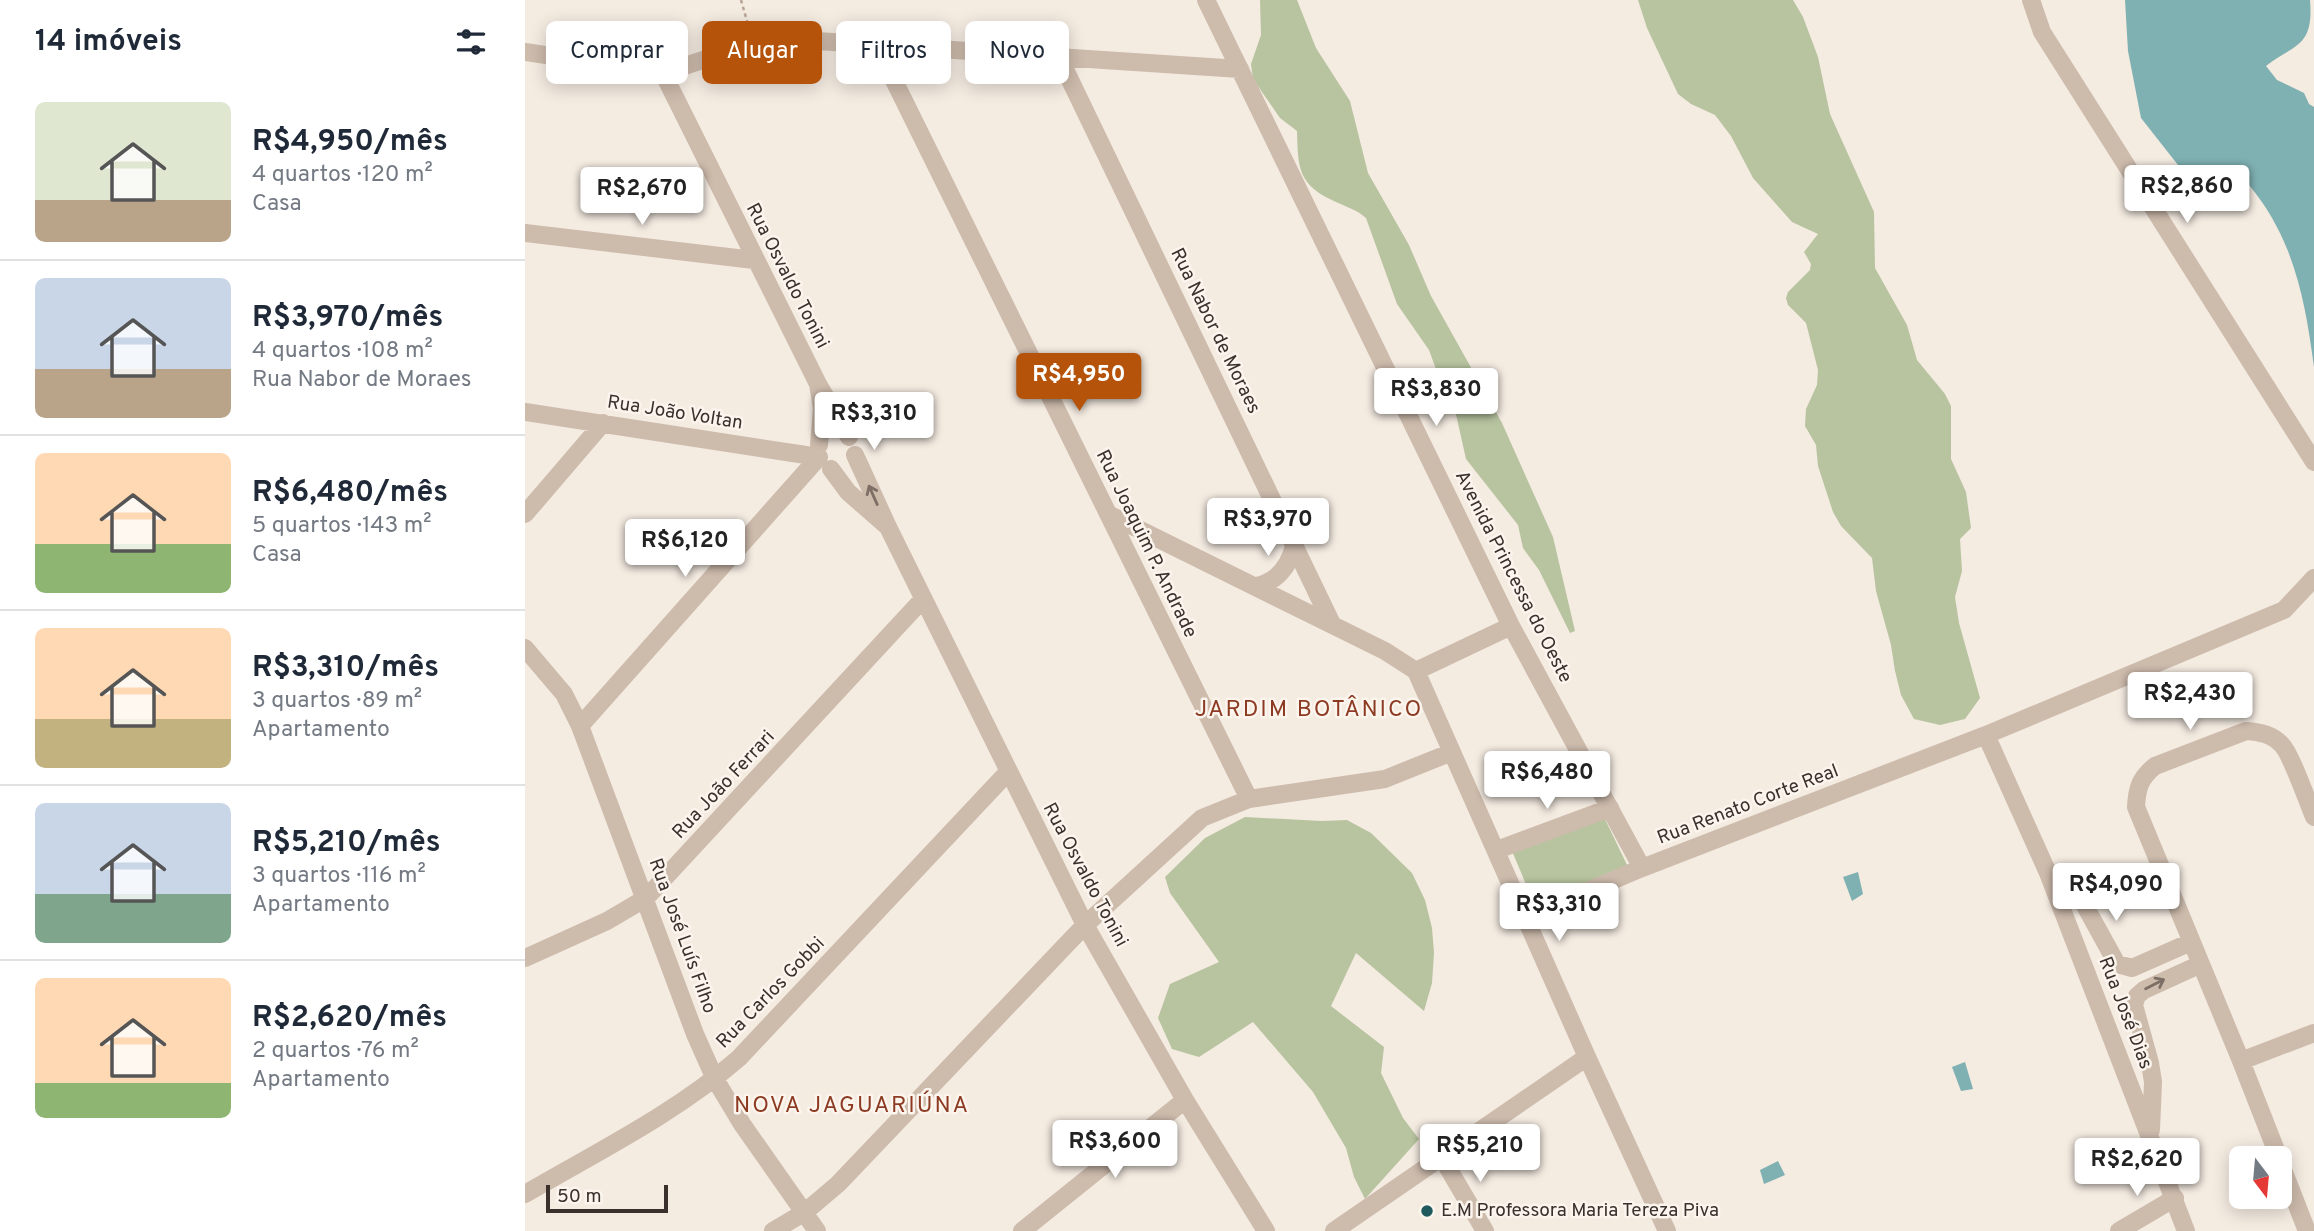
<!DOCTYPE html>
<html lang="pt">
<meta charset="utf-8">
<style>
:root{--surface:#fff;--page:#f6f6f7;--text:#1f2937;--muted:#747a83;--line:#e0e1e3;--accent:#b45309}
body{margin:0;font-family:Overpass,sans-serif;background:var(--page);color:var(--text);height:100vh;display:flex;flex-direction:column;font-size:26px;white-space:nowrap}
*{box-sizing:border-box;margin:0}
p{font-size:23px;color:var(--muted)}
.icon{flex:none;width:38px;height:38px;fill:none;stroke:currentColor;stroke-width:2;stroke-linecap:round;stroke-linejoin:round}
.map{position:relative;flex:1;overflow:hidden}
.details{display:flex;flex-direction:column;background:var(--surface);width:525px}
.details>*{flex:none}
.banner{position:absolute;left:21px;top:21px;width:665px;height:63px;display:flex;gap:14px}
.needle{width:46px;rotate:164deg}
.tools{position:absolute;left:1704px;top:1146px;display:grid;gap:14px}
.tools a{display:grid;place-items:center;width:63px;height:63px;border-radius:10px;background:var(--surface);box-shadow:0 4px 18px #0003;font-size:35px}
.scale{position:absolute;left:21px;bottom:18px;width:122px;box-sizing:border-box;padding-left:7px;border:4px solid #3b302b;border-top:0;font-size:19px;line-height:24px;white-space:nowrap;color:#3b302b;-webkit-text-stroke:5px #fbf5ee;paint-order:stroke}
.price{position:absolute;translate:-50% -60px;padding:0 16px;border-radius:7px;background:#fff;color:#222;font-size:23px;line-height:46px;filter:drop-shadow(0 2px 4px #0008)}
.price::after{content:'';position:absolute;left:50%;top:42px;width:21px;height:16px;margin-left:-10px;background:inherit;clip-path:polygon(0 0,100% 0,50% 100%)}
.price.on{background:var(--accent);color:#fff}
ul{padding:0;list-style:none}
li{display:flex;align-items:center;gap:21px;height:175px;padding:0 35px}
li+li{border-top:2px solid var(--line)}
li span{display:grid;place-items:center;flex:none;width:196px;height:140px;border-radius:10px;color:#555}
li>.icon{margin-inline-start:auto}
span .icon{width:84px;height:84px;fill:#fffc;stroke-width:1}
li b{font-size:30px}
h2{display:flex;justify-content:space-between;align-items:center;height:84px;padding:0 35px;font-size:30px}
.chip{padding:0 24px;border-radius:10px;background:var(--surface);box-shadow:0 4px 18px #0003;font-size:24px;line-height:63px}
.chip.on{background:var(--accent);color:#fff}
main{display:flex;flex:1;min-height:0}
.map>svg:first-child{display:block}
</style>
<main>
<section class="details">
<h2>14 imóveis<svg class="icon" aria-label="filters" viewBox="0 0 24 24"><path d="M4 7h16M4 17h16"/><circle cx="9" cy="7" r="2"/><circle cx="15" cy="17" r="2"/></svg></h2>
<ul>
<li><span style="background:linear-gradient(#dfe7d0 70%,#b9a48a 0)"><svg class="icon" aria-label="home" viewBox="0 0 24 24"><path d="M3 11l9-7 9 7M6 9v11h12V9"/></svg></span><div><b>R$4,950/mês</b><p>4 quartos · 120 m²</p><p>Casa</p></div></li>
<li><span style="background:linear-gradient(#c9d6e8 65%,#b9a48a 0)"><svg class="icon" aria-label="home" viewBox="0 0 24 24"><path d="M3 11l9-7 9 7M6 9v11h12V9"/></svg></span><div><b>R$3,970/mês</b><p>4 quartos · 108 m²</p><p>Rua Nabor de Moraes</p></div></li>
<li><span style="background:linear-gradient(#ffd9b3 65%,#8fb573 0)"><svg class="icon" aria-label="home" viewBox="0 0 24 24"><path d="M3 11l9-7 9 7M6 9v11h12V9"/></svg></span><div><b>R$6,480/mês</b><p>5 quartos · 143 m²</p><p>Casa</p></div></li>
<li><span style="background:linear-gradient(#ffd9b3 65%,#c2b280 0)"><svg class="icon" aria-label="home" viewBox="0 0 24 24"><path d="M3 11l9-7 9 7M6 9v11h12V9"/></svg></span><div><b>R$3,310/mês</b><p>3 quartos · 89 m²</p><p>Apartamento</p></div></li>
<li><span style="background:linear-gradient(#c9d6e8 65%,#7fa58c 0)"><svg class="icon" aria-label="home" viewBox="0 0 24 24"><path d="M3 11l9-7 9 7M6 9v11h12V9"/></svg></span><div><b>R$5,210/mês</b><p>3 quartos · 116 m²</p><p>Apartamento</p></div></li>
<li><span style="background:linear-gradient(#ffd9b3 75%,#8fb573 0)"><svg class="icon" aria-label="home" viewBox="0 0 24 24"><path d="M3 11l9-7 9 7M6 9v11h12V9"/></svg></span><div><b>R$2,620/mês</b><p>2 quartos · 76 m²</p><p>Apartamento</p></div></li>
</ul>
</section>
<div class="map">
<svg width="1789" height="1231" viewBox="0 0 1789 1231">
<rect width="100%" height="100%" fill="#f4ebe1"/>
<path fill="#b8c4a0" d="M735,0H772L791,48L825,101L843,173L884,245L906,296L977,423L1028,537L1050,631L1045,633L1014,570L998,548L993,525L941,459L928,401L915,380L904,350L872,304L841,218C832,210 822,207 811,202C773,185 773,169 772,131L755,118L728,79L726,64L736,35Z
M1113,0H1268L1278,17L1293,57L1305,114L1349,212L1350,268L1382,325L1392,360L1420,394L1426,406V459L1441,492L1446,528L1435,539L1437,571L1430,597L1434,623L1455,698L1440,719L1415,725L1389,719L1376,695L1370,671L1366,645L1351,591L1347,558L1316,526L1308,512L1293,466L1291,445L1280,426L1281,409L1292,385L1293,370L1281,323L1263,305L1261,298L1263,292L1285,270L1286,264L1279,252L1293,234L1267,222L1228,178L1206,136L1190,115L1166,104L1153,94L1122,28Z
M1078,815L1104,869L1024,896L1003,889L987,851Z
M720,817L797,821L822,820L846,833L887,873L900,900L907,928L909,953L907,983L899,1011L831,953L806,1006L859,1047L856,1073L878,1118L894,1139L840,1199L829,1177L821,1148L788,1092L728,1022L674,1057L647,1049L633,1018L645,984L694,962L645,893L640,877L680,838Z"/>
<path fill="#7fb0b2" d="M1600,0H1785C1789,48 1769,44 1741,66L1752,80L1779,93L1784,104L1789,107V367C1780,300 1769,239 1724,185L1701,182L1653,165L1616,118L1603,51Z
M1333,872L1338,894L1327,901L1318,877Z
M1440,1062L1448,1089L1436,1091L1427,1067Z
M1253,1161L1260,1175L1239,1184L1235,1170Z"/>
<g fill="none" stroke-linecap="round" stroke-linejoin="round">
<path stroke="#b9a596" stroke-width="2.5" stroke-dasharray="3.5 3.5" stroke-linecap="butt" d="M216,0L222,21L220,28"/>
<path stroke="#cdbbac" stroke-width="18" d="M681,0L986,626L1117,868
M1506,0L1517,32L1789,462
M351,44L724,799
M0,52L138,73L236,41L262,39L715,69
M534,57L807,624
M138,73L293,384
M0,233L229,260
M0,412L294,457
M294,445L297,408L293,384L324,437
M306,469L323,492L363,527L330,455
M0,514L78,423
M583,514L860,651L891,671
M363,527L560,925L660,1100L741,1231
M731,586C752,582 764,566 769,546
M0,648L39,694L55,726L170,1034L190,1079L217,1124L292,1231
M891,671L1062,1057L1142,1231
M891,671L986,626
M55,726L294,457
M1461,735L1523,873L1661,1231
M972,850L1085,808
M1524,873L1559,904L1592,964L1607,968L1666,942
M1001,917L1117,868L1461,735L1759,610L1789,578
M0,958L82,921L121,898L398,599
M1716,1061L1789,1033
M1626,1130L1628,1082L1625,1063L1609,1005L1612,996L1619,990L1676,964
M916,1156L960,1231
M1754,1158L1716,1061L1611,807C1612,788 1615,778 1630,766L1721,731C1735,732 1747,734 1757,745C1766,754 1783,803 1789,817
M1755,1162L1782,1231
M0,1194C72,1152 151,1113 214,1058L483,772
M248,1231L280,1212L313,1184L560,925L677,818L724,799L860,779L927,752
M497,1231L660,1100
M809,1231L1062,1057
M1594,1231L1650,1198"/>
</g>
<defs><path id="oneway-shaft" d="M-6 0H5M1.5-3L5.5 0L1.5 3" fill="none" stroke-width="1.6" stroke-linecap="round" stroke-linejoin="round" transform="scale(1.75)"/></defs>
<g stroke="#7d6f65">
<use href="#oneway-shaft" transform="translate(348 495) rotate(-114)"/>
<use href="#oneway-shaft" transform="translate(1630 984) rotate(-27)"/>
</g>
<circle fill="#1f5a5e" stroke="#fbf5ee" stroke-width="2.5" cx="902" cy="1211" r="7"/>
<g text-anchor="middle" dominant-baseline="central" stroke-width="5" stroke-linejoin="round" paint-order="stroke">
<g font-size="19" fill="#3b302b" stroke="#fbf5ee">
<text transform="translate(262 276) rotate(63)">Rua Osvaldo Tonini</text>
<text transform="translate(690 331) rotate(64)">Rua Nabor de Moraes</text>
<text transform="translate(150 413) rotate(9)">Rua João Voltan</text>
<text transform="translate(621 544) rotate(64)">Rua Joaquim P. Andrade</text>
<text transform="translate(988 577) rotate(63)">Avenida Princessa do Oeste</text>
<text transform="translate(199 785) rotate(-47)">Rua João Ferrari</text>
<text transform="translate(1223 805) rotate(-21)">Rua Renato Corte Real</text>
<text transform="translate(560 875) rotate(62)">Rua Osvaldo Tonini</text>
<text transform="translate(157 936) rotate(70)">Rua José Luís Filho</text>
<text transform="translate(246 993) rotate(-46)">Rua Carlos Gobbi</text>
<text transform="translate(1600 1013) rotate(69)">Rua José Dias</text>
</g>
<g font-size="19" fill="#3b302b" stroke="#fbf5ee" text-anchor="start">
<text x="916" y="1211">E.M Professora Maria Tereza Piva</text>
</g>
<g font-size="23" letter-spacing="2" fill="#8c3b22" stroke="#fbf5ee">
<text x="784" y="710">JARDIM BOTÂNICO</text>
<text x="327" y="1106">NOVA JAGUARIÚNA</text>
</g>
</g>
</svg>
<div class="tools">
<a><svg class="needle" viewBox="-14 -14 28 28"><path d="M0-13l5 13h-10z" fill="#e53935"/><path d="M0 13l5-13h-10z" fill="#747a83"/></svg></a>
</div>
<div class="scale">50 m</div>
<b class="price" style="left:1662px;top:225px">R$2,860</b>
<b class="price" style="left:117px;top:227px">R$2,670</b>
<b class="price on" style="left:554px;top:413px">R$4,950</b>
<b class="price" style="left:911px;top:428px">R$3,830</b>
<b class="price" style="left:349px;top:452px">R$3,310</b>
<b class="price" style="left:743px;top:558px">R$3,970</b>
<b class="price" style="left:160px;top:579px">R$6,120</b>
<b class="price" style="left:1665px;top:732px">R$2,430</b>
<b class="price" style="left:1022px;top:811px">R$6,480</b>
<b class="price" style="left:1591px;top:923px">R$4,090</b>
<b class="price" style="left:1034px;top:943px">R$3,310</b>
<b class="price" style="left:590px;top:1180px">R$3,600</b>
<b class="price" style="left:955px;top:1184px">R$5,210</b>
<b class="price" style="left:1612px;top:1198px">R$2,620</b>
<div class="banner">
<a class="chip">Comprar</a>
<a class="chip on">Alugar</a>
<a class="chip">Filtros</a>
<a class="chip">Novo</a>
</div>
</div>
</main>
